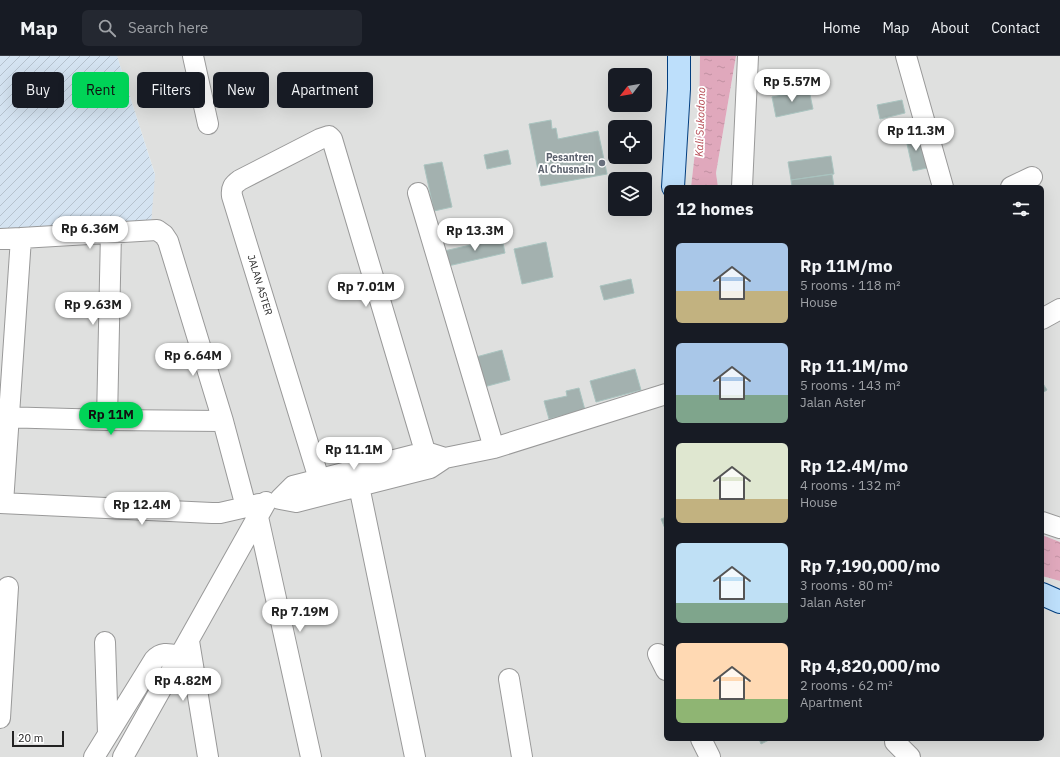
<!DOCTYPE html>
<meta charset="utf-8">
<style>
:root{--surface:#171b24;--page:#242831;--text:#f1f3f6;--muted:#9ea1a6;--line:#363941;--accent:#00d357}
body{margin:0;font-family:"IBM Plex Sans",sans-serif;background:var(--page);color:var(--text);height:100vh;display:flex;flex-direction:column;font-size:15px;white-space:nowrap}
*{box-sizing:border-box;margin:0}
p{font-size:13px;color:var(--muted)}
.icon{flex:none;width:22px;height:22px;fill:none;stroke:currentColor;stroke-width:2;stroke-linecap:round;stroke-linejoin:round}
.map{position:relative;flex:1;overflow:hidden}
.side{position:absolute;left:664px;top:129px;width:380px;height:556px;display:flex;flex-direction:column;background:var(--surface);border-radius:6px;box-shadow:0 4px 16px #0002}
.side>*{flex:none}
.guide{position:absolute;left:12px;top:16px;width:380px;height:36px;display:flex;gap:8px}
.needle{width:26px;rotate:239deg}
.tools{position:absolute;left:608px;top:12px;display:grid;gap:8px}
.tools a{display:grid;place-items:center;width:44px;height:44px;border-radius:6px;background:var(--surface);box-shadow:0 4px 16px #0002;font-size:20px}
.scale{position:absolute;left:12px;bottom:10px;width:52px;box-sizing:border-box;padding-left:4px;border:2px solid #222;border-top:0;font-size:11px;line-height:14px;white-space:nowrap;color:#222;-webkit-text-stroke:3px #fff;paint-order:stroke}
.price{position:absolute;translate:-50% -34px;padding:0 9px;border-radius:14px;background:#fff;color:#222;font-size:13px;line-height:26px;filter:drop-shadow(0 1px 2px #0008)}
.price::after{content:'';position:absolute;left:50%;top:24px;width:12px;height:9px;margin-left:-6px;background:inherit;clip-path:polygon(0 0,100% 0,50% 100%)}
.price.selected{background:var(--accent);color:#111}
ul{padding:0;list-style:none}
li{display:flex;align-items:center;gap:12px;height:100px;padding:0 12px}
li span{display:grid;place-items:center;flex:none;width:112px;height:80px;border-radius:6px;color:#555}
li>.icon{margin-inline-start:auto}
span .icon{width:48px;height:48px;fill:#fffc;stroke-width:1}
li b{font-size:17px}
h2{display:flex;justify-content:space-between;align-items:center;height:48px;padding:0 12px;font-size:17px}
.chip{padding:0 14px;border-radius:6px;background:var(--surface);box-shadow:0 4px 16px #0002;font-size:14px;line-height:36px}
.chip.selected{background:var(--accent);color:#111}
header{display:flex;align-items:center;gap:24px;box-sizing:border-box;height:56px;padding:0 20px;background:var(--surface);border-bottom:1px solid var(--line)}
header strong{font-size:19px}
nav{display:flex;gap:22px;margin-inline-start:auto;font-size:14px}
.search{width:280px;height:36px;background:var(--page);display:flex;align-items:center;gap:10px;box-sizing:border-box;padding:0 14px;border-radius:6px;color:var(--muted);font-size:15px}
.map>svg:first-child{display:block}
</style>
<header>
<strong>Map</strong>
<div class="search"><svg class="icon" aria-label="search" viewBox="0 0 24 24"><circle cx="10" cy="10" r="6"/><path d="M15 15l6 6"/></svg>Search here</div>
<nav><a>Home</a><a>Map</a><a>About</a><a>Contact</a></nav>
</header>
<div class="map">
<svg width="1060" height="701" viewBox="0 0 1060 701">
<defs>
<pattern id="farmland-furrows" width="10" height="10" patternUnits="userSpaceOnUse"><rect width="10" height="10" fill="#d4e3f1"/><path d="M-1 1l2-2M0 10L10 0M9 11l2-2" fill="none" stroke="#b6c2ce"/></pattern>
<pattern id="water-ripples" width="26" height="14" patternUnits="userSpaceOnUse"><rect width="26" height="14" fill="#e0a8bc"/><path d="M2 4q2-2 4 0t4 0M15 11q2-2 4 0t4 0" fill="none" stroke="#c090a1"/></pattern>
</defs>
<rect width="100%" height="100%" fill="#e8f1f2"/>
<path fill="#dfe0df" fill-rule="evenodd" d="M117,0H700L699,61L691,131H666V683H1042V520L1060,525V701H0V178L155,118ZM615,19H645V49H615ZM615,71H645V101H615ZM615,123H645V153H615Z
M736,0H1060V486L1042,479V131H718L716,117Z"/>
<path fill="url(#farmland-furrows)" d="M0,0H117L155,119L151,168L0,178Z"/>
<path fill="url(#water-ripples)" d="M700,0H736L716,117L718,131H691L699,61Z
M1042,479L1060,486V525L1042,520Z"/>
<path fill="#a3b1af" stroke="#aac4c0" d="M809,34L813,53L776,61L772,41Z
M902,44L905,57L880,63L877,49Z
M551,64L552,73L556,72L558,83L598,75L607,118L541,130L529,68Z
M919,76L927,112L913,115L905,79Z
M508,94L511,108L487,113L484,99Z
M831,100L834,118L791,124L788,106Z
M442,106L452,151L434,155L424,109Z
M832,118L834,131H792L791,124Z
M502,182L505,197L448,210L444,195Z
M546,186L553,221L522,228L514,193Z
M631,223L634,237L604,244L600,230Z
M502,294L510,324L484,331L476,301Z
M635,313L641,334L596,346L590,325Z
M1042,326L1047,334L1042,337Z
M579,332L585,354L549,363L544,345L567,340L566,335Z
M666,461V475L661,463Z
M759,683H771L761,688Z"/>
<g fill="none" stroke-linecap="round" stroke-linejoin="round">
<g stroke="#999" stroke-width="22">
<path id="street" d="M193,0L208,68
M906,0L943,131
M742,131L748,0
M1011,131L1032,121
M418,137L494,392
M21,182L157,174L164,179L168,185L223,365L246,451
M0,183L21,182L3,447
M1042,263L1060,253
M0,361L107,364L223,365
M107,364L111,176
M426,396L445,402L430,412L296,446L280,443L293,430Z
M445,402L494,392L666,338
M319,423L232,140C231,132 233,129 240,124L320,83L329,80L332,83L430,412
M359,430L415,701
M0,447L212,457H220L259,448
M258,461L311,701
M1042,466L1060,472
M189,585L208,701
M105,586L108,678
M658,598L666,614
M509,623L522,701
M0,662L8,531
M701,683L710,701
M895,686L910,701
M94,701L154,604C162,595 170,598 181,600
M123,701L266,446"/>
</g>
<g stroke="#023e7f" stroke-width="24">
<path id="secondary" d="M673,131L679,33V0
M1042,538L1060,546"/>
</g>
<use href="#street" stroke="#fff" stroke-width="20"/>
<use href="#secondary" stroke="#bddffb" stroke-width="22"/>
</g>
<circle fill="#6b7280" stroke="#fff" stroke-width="1.5" cx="602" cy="107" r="4"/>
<g text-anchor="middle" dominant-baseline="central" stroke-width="3.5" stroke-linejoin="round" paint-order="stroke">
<g font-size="10" font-weight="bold" fill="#5b616d" stroke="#fff" text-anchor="end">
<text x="594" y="101">Pesantren<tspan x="594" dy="12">Al Chusnain</tspan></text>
</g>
<g font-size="10" fill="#222" stroke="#fff">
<text transform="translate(260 229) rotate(73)">JALAN ASTER</text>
</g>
<g font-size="11" font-style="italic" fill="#b54a53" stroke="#fff">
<text transform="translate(700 66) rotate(-88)">Kali Sukodono</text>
</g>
</g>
</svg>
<div class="tools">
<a><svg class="needle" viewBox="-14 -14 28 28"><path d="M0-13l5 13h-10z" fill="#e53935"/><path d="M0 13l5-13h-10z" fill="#9ea1a6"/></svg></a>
<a><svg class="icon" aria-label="locate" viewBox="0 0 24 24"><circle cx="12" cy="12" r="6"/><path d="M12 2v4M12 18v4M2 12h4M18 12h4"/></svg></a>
<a><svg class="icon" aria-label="layers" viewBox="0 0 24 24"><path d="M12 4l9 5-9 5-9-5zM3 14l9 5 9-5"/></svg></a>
</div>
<div class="scale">20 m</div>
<b class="price" style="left:792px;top:47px">Rp 5.57M</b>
<b class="price" style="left:916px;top:96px">Rp 11.3M</b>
<b class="price" style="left:90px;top:194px">Rp 6.36M</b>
<b class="price" style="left:475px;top:196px">Rp 13.3M</b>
<b class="price" style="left:366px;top:252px">Rp 7.01M</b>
<b class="price" style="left:93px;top:270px">Rp 9.63M</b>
<b class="price" style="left:193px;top:321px">Rp 6.64M</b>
<b class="price selected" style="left:111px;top:380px">Rp 11M</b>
<b class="price" style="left:354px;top:415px">Rp 11.1M</b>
<b class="price" style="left:142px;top:470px">Rp 12.4M</b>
<b class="price" style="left:300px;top:577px">Rp 7.19M</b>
<b class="price" style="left:183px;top:646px">Rp 4.82M</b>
<div class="guide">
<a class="chip">Buy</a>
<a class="chip selected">Rent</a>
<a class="chip">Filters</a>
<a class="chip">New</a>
<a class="chip">Apartment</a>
</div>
<section class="side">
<h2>12 homes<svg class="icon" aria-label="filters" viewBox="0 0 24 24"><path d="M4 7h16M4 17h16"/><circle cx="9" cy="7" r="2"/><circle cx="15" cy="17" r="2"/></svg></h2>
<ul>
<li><span style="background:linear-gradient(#a9c7e8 60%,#c2b280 0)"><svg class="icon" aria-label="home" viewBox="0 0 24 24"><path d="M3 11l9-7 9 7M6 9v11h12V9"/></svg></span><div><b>Rp 11M/mo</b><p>5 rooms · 118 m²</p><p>House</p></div></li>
<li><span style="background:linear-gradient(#a9c7e8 65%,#7fa58c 0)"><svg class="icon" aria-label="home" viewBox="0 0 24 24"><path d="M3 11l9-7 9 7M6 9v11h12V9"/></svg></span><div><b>Rp 11.1M/mo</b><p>5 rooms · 143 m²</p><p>Jalan Aster</p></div></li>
<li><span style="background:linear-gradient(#dfe7d0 70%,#c2b280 0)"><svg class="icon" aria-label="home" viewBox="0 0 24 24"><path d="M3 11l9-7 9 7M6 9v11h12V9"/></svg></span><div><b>Rp 12.4M/mo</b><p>4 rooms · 132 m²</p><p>House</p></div></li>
<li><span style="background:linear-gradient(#bfe0f5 75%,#7fa58c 0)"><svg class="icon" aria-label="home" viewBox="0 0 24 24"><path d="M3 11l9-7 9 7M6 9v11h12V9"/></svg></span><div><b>Rp 7,190,000/mo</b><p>3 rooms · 80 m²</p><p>Jalan Aster</p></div></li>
<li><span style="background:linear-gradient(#ffd9b3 70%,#8fb573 0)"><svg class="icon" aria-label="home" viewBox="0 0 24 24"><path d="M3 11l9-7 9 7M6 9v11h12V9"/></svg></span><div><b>Rp 4,820,000/mo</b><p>2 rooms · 62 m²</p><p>Apartment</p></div></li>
</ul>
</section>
</div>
